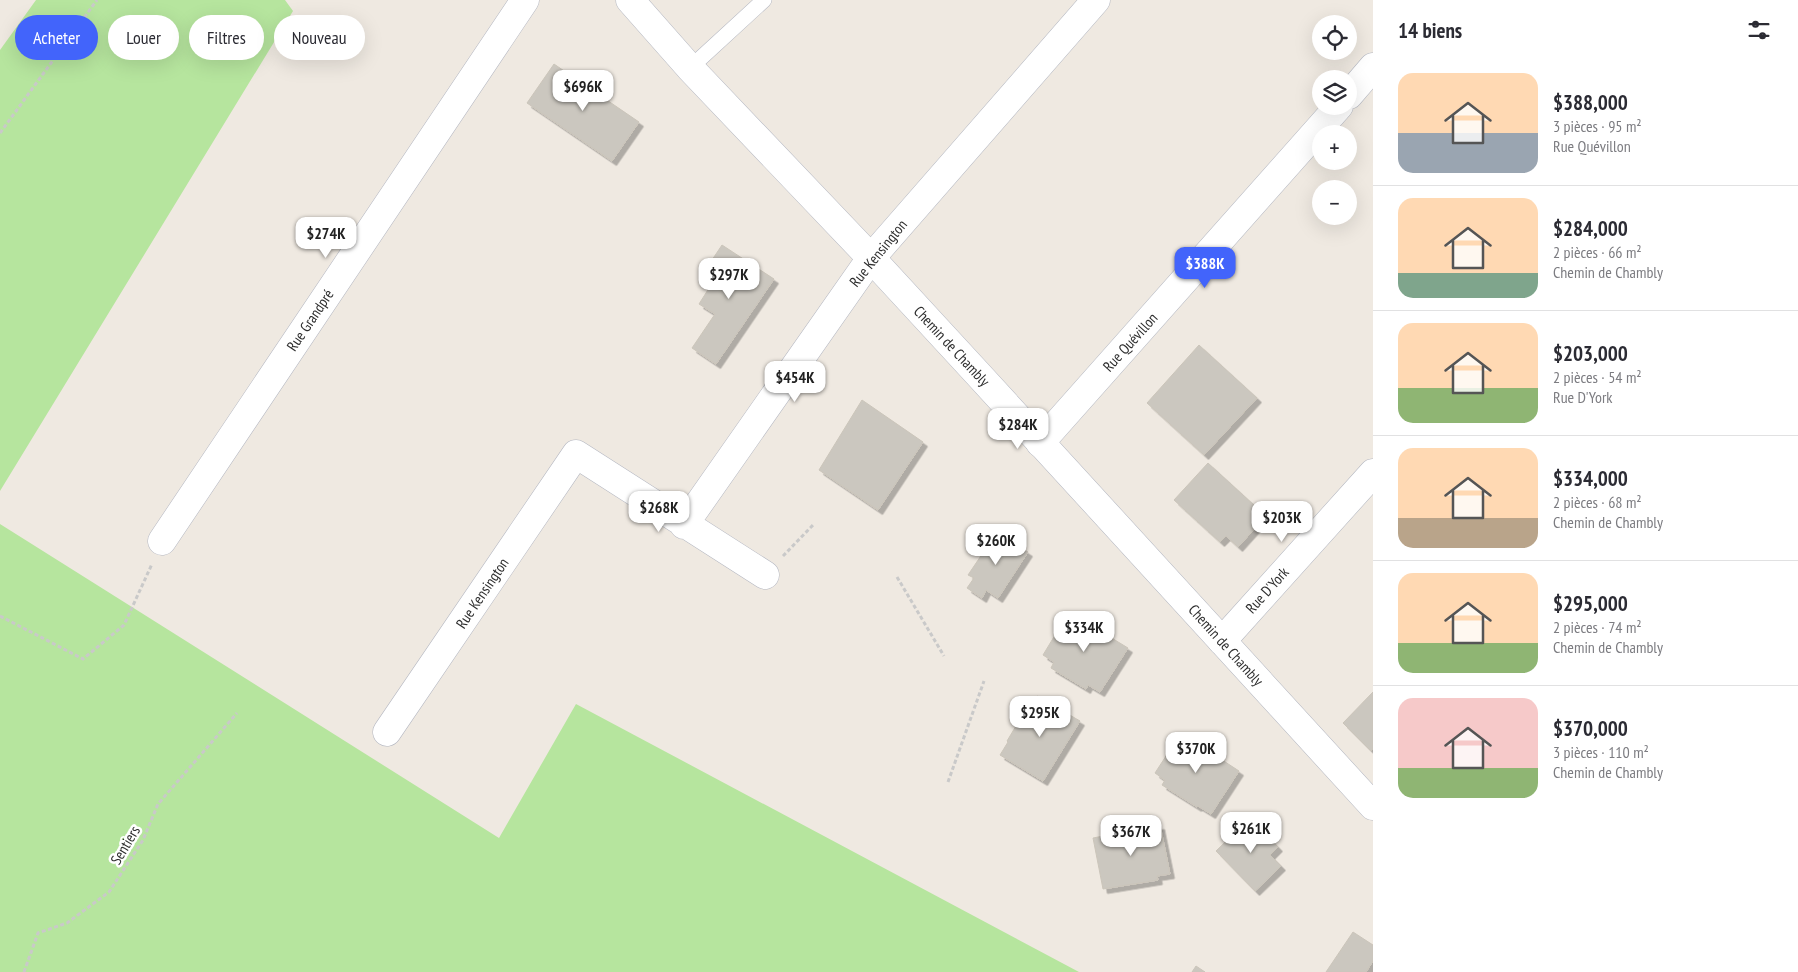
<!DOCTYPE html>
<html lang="fr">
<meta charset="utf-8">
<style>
:root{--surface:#fff;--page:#f7f7f7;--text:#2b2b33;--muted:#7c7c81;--line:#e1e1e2;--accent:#4264fb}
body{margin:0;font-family:"PT Sans Narrow",sans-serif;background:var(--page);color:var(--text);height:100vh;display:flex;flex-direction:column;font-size:19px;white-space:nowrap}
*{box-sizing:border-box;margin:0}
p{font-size:16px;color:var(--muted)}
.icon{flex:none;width:28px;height:28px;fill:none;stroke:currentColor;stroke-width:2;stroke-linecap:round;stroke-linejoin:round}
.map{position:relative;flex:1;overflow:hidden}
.panel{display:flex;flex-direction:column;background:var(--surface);width:425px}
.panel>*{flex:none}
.hud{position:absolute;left:15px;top:15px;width:475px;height:45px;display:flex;gap:10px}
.controls{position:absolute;left:1312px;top:15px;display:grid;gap:10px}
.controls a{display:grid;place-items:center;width:45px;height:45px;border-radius:50%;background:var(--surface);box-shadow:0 5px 20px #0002;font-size:25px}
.price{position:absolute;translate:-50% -42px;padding:0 11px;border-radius:10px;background:#fff;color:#222;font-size:16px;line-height:32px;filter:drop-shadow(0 1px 2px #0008)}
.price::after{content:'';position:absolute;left:50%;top:30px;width:15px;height:11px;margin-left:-8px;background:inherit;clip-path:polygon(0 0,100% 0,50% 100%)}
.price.on{background:var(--accent);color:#fff}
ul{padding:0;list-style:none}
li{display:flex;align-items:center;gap:15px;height:125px;padding:0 25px}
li+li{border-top:1px solid var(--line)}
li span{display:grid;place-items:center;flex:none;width:140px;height:100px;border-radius:15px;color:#555}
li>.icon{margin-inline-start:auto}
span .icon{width:60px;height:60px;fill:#fffc;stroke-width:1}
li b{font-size:21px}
h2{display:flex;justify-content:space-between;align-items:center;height:60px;padding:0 25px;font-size:21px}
.chip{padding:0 18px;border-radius:22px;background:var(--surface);box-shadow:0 5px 20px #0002;font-size:18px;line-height:45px}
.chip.on{background:var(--accent);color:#fff}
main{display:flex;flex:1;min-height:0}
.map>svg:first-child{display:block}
</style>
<main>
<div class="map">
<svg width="1373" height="972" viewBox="0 0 1373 972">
<defs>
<filter id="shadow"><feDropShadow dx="4.5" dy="4.5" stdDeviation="0" flood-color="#0004"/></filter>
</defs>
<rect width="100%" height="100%" fill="#efe9e1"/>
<path fill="#b6e59e" d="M36,0H285L293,11L0,491V50Z
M0,524L499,838L576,704L1079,972H0Z"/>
<path fill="#cbc7bf" stroke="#cbc5ba" filter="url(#shadow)" d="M554,64L639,122L612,161L527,103Z
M722,245L774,279L716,364L692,348L715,314L699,304L711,285L700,278Z
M1199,345L1257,398L1204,455L1147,403Z
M862,400L923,442L878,510L819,470Z
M1208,463L1266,516L1238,547L1226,536L1220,542L1174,500Z
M997,532L1028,552L998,598L986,590L982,598L967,588L974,578L968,575Z
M1069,612L1128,648L1100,692L1088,685L1086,689L1051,668L1054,662L1043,655Z
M1373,692V749L1371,751L1343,723Z
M1037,696L1080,721L1043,781L1000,755L1008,742L1007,741L1028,706L1031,707Z
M1181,733L1239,771L1211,814L1198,806L1197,807L1162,785L1165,780L1155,773Z
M1250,818L1278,847L1270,855L1281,866L1255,891L1216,851Z
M1160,825L1170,874L1157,876L1158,880L1103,889L1093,838Z
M1353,932L1373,945V961L1366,972H1326Z
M1196,966L1205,972H1192Z"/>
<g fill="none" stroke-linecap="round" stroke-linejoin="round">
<g stroke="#b4b7c1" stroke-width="16">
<path id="service" d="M690,68L764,0"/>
</g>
<g stroke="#b4b7c1" stroke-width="29">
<path id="minor" d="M1349,95L1373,67
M1040,443L1339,106
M684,525L871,258L1096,0
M162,541L525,0
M1222,641L1373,473
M387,732L576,454L765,575"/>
</g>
<g stroke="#b4b7c1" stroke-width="29">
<path id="tertiary" d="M630,0L690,68L871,258L977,373L1373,806"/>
</g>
<path stroke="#c9c9c9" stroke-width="3" stroke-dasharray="4 2.5" stroke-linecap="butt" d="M0,133L97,0
M783,556L814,524
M897,577L944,656
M0,616L83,659L124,625L152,564
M948,782L984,681
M24,972L38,933L67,923L109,892L143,840L158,804L237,713"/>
<use href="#service" stroke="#fff" stroke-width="15"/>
<use href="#minor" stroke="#fff" stroke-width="28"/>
<use href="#tertiary" stroke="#fff" stroke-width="28"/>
</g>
<g text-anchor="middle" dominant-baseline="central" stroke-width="5" stroke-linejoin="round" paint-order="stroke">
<g font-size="15" fill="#2e2e2e" stroke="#fff">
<text transform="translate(878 253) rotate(-51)">Rue Kensington</text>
<text transform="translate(310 320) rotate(-56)">Rue Grandpré</text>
<text transform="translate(1130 342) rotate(-48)">Rue Quévillon</text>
<text transform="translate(952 346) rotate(47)">Chemin de Chambly</text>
<text transform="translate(1267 590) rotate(-48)">Rue D'York</text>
<text transform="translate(482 593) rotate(-56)">Rue Kensington</text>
<text transform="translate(1226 645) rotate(48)">Chemin de Chambly</text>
<text transform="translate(125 845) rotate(-59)">Sentiers</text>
</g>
</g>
</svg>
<div class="controls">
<a><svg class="icon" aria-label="locate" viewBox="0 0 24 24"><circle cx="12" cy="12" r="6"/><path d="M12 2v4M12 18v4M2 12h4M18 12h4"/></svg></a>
<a><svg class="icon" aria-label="layers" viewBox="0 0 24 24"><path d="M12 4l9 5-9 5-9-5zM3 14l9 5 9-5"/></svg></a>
<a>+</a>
<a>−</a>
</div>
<b class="price" style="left:583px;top:112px">$696K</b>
<b class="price" style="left:326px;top:259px">$274K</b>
<b class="price on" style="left:1205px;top:289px">$388K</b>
<b class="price" style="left:729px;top:300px">$297K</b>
<b class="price" style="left:795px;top:403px">$454K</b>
<b class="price" style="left:1018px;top:450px">$284K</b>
<b class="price" style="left:659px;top:533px">$268K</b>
<b class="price" style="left:1282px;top:543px">$203K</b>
<b class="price" style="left:996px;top:566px">$260K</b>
<b class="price" style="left:1084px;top:653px">$334K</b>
<b class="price" style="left:1040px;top:738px">$295K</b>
<b class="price" style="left:1196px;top:774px">$370K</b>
<b class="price" style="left:1251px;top:854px">$261K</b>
<b class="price" style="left:1131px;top:857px">$367K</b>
<div class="hud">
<a class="chip on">Acheter</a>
<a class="chip">Louer</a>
<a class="chip">Filtres</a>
<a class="chip">Nouveau</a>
</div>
</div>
<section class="panel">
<h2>14 biens<svg class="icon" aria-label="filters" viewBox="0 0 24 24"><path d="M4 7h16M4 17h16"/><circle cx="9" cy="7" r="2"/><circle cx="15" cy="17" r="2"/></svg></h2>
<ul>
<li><span style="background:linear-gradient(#ffd9b3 60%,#9aa5b1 0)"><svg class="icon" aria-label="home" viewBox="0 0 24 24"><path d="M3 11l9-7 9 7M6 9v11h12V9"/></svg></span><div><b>$388,000</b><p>3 pièces · 95 m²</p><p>Rue Quévillon</p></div></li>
<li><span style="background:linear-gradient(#ffd9b3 75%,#7fa58c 0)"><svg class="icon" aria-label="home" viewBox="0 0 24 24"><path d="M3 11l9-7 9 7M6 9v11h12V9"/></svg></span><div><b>$284,000</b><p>2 pièces · 66 m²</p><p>Chemin de Chambly</p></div></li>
<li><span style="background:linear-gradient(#ffd9b3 65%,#8fb573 0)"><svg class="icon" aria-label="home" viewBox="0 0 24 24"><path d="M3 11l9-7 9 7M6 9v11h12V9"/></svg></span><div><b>$203,000</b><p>2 pièces · 54 m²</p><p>Rue D'York</p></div></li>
<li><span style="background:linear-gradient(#ffd9b3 70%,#b9a48a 0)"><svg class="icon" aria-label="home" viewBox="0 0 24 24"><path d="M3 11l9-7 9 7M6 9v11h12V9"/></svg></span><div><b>$334,000</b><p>2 pièces · 68 m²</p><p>Chemin de Chambly</p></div></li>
<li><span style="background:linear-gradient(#ffd9b3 70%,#8fb573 0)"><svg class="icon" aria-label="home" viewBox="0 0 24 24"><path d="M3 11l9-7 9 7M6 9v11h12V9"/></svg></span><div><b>$295,000</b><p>2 pièces · 74 m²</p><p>Chemin de Chambly</p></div></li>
<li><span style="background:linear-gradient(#f6c9c9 70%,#8fb573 0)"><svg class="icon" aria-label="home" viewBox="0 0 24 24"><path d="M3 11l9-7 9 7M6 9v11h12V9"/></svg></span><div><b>$370,000</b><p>3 pièces · 110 m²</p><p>Chemin de Chambly</p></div></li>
</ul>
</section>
</main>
